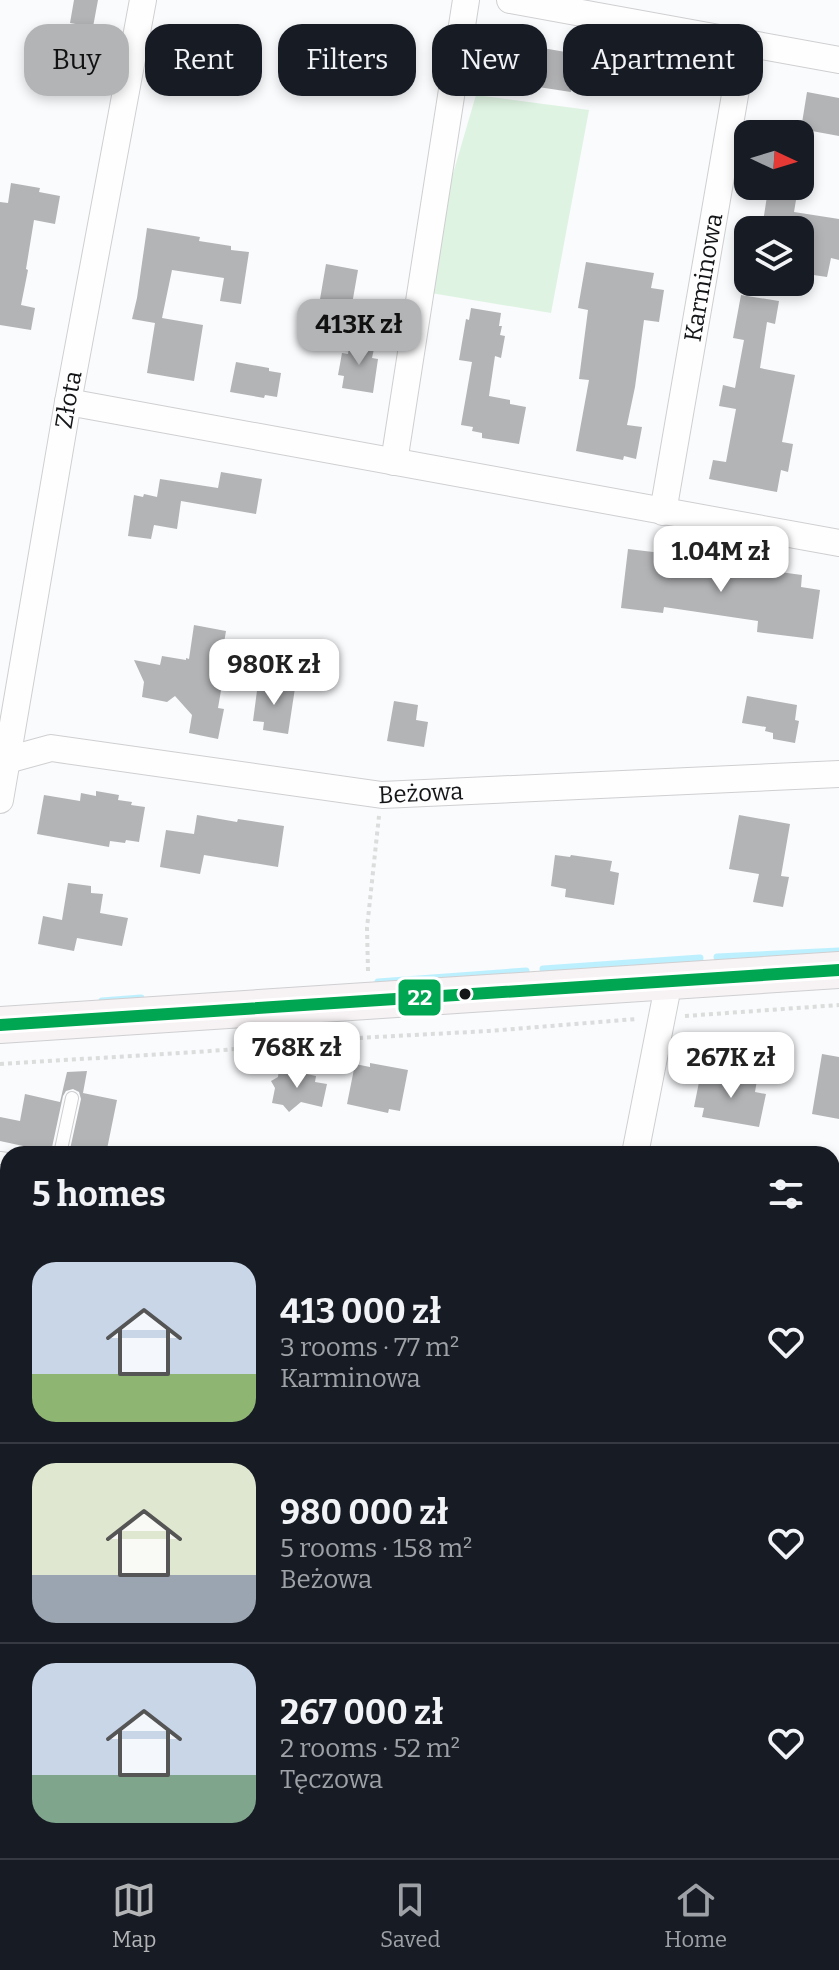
<!DOCTYPE html>
<meta charset="utf-8">
<style>
:root{--surface:#171b24;--page:#242831;--text:#f1f3f6;--muted:#9ea1a6;--line:#363941;--accent:#b2b4b6}
body{margin:0;font-family:Bitter,serif;background:var(--page);color:var(--text);height:100vh;display:flex;flex-direction:column;font-size:30px;white-space:nowrap}
*{box-sizing:border-box;margin:0}
p{font-size:26px;color:var(--muted)}
.icon{flex:none;width:44px;height:44px;fill:none;stroke:currentColor;stroke-width:2;stroke-linecap:round;stroke-linejoin:round}
.map{position:relative;flex:1;overflow:hidden}
.details{position:absolute;left:0px;top:1146px;width:840px;height:712px;display:flex;flex-direction:column;background:var(--surface);border-radius:24px 24px 0 0;box-shadow:0 4px 12px #0003}
.details>*{flex:none}
.guide{position:absolute;left:24px;top:24px;width:792px;height:72px;display:flex;gap:16px}
.needle{width:52px;rotate:94deg}
.fabs{position:absolute;left:734px;top:120px;display:grid;gap:16px}
.fabs a{display:grid;place-items:center;width:80px;height:80px;border-radius:16px;background:var(--surface);box-shadow:0 4px 12px #0003;font-size:40px}
.price{position:absolute;translate:-50% -68px;padding:0 18px;border-radius:16px;background:#fff;color:#222;font-size:26px;line-height:52px;filter:drop-shadow(0 2px 4px #0008)}
.price::after{content:'';position:absolute;left:50%;top:48px;width:24px;height:18px;margin-left:-12px;background:inherit;clip-path:polygon(0 0,100% 0,50% 100%)}
.price.current{background:var(--accent);color:#111}
ul{padding:0;list-style:none}
li{display:flex;align-items:center;gap:24px;height:200px;padding:0 32px}
li+li{border-top:2px solid var(--line)}
li span{display:grid;place-items:center;flex:none;width:224px;height:160px;border-radius:24px;color:#555}
li>.icon{margin-inline-start:auto}
span .icon{width:96px;height:96px;fill:#fffc;stroke-width:1}
li b{font-size:34px}
h2{display:flex;justify-content:space-between;align-items:center;height:96px;padding:0 32px;font-size:34px}
.tag{padding:0 28px;border-radius:24px;background:var(--surface);box-shadow:0 4px 12px #0003;font-size:28px;line-height:72px}
.tag.current{background:var(--accent);color:#111}
.menu{display:flex;justify-content:space-around;align-items:center;height:112px;border-top:2px solid var(--line);background:var(--surface);font-size:22px;color:var(--muted)}
.menu a{display:grid;justify-items:center;gap:4px}
.menu .current{color:var(--accent)}
.map>svg:first-child{display:block}
</style>
<div class="map">
<svg width="839" height="1858" viewBox="0 0 839 1858">
<rect width="100%" height="100%" fill="#fafbfd"/>
<path fill="#def3e2" d="M476,95L589,110L551,313L425,292L431,249Z"/>
<g fill="none" stroke-linecap="round" stroke-linejoin="round">
<path stroke="#bdf0fe" stroke-width="7" d="M717,957L839,951
M543,969L700,958
M378,982L526,971
M102,1001L141,998
M0,1507L8,1506
M832,1765L839,1772"/>
</g>
<path fill="#b3b4b6" d="M74,0H98L93,27L70,23Z
M190,28L229,37L217,89L178,81Z
M52,43L82,48L77,72L48,66Z
M531,46L577,54L571,92L525,85Z
M807,92L839,98V136L801,129Z
M11,183L40,188L39,192L60,196L55,224L34,220L26,269L28,270L21,305L35,308L31,330L0,325V202L8,203Z
M767,196L796,200L794,212L839,219V260L831,258L827,277L800,273V230H774L775,224L763,222Z
M147,228L200,237L199,241L231,246V250L249,252L241,304L220,301L224,278L172,270L162,318L203,325L194,381L147,373L155,323L132,319L137,298Z
M586,262L654,273L651,288L664,290L659,322L644,320L635,387L627,425L642,427L636,459L624,456L623,460L576,451L589,380L579,379L588,310L578,308Z
M326,264L358,270L351,310L319,305Z
M741,295L779,301L775,324L767,322L760,368L795,375L782,442L793,444L788,472L781,470L777,492L709,479L713,460L726,462L736,409L719,406L723,385L735,388L744,340L733,338Z
M471,308L501,313L499,326H502L500,335L505,336L501,358L495,356L489,396L510,400V404L526,407L519,444L482,438V433L472,431L473,427L461,425L472,362L459,360L466,319L469,320Z
M350,340L375,344L372,358L378,359L373,393L342,388L344,376L338,375L342,353L348,354Z
M236,362L269,368V371L281,373L277,397L265,395L264,398L230,392Z
M221,472L262,479L256,514L181,501L177,529L154,525L151,539L128,536L134,495L143,497L144,494L157,497L160,479L218,488Z
M628,549L670,554L668,564L764,578L765,570L802,575L801,587L820,590L813,639L757,632L758,621L664,607L663,613L621,608Z
M194,625L226,631L220,666L225,667L218,708L224,709L218,739L189,733L192,715L175,696L167,702L142,697L144,682L134,660L160,665L162,656L186,660V658L189,659Z
M258,683L295,688L288,734L263,730L264,722L253,721Z
M747,696L797,705L795,720L799,721L795,743L773,739V733L765,731L766,727L742,723Z
M394,701L418,705L416,720L428,722L424,747L387,741Z
M96,791L119,795L118,800L132,802L131,805L145,807L139,842L126,840L125,843L110,841L109,847L37,834L44,795L80,801L81,793L96,796Z
M197,815L237,822L238,819L284,826L278,867L204,855L200,874L160,867L166,830L194,834Z
M739,815L790,824L781,876L789,877L783,907L753,902L759,874L729,869Z
M555,855L570,857L571,855L612,861L610,871L619,873L614,905L565,897L566,889L551,886Z
M68,883L91,886V893L103,894L100,913L128,918L122,946L77,938L74,951L38,944L43,916L62,920Z
M822,1054L839,1057V1119L812,1114Z
M370,1063L408,1070L400,1111L389,1109L388,1113L347,1104L355,1064L370,1067Z
M279,1068L316,1076L315,1082L327,1084L322,1107L301,1102L289,1112L283,1105L272,1103L275,1088L271,1081L278,1077Z
M87,1071L83,1093L117,1100L106,1154H69L81,1099L79,1092L73,1089L66,1091L63,1096L51,1152L0,1141V1117L20,1121L25,1094L60,1102L67,1072Z
M712,1072L757,1080L755,1092L766,1094L759,1127L702,1117L704,1108L694,1107L699,1082L710,1084Z"/>
<g fill="none" stroke-linecap="round" stroke-linejoin="round">
<g stroke="#cfcfd1" stroke-width="14">
<path id="lane" d="M60,1154L72,1098
M0,1158L8,1159"/>
</g>
<g stroke="#cfcfd1" stroke-width="28">
<g id="street">
<path d="M510,0L839,60"/>
<path d="M68,402L839,543"/>
<path d="M394,462L466,0"/>
<path id="s1" d="M663,512L744,43"/>
<path id="s2" d="M0,762L51,748L382,795L839,774"/>
<path id="s3" d="M0,800L68,402L143,0"/>
<path d="M635,1154L669,981"/>
<path d="M832,1359L839,1360"/>
<path d="M839,1541L835,1563L839,1567"/>
<path d="M0,1734L8,1735"/>
<path d="M572,1850L610,1858"/>
<path d="M223,1858L224,1850"/>
<path d="M489,1858L490,1850"/>
</g>
</g>
<g stroke="#cfcfd1" stroke-width="38">
<path id="secondary" d="M0,1025L839,970"/>
</g>
<path stroke="#dbdcdc" stroke-width="4" stroke-dasharray="4 4" stroke-linecap="butt" d="M368,971L367,928L379,816
M685,1016L839,1005
M0,1064L196,1052L330,1042L357,1038L489,1031L636,1019
M680,1154L685,1148C700,1151 713,1151 728,1154"/>
<use href="#lane" stroke="#fefeff" stroke-width="12"/>
<use href="#street" stroke="#fefeff" stroke-width="26"/>
<use href="#secondary" stroke="#f7f2f4" stroke-width="36"/>
<g stroke="#fff" stroke-width="18">
<path id="bus-1" d="M0,1025L839,970"/>
</g>
<use href="#bus-1" stroke="#00a651" stroke-width="12"/>
</g>
<circle fill="#141517" stroke="#fff" stroke-width="3" cx="465" cy="994" r="7"/>
<g text-anchor="middle" dominant-baseline="central" stroke-width="7" stroke-linejoin="round" paint-order="stroke">
<g font-size="24" fill="#141517" stroke="#fff">
<text stroke="none"><textPath href="#s1" startOffset="238">Karminowa</textPath></text>
<text stroke="none"><textPath href="#s3" startOffset="406">Złota</textPath></text>
<text stroke="none"><textPath href="#s2" startOffset="426">Beżowa</textPath></text>
</g>
</g>
<rect stroke="#fff" stroke-width="3" x="397" y="978" width="45" height="39" rx="8" fill="#00a651"/>
<g font-size="22" text-anchor="middle" font-weight="bold" fill="#fff">
<text x="420" y="1005">22</text>
</g>
</svg>
<div class="fabs">
<a><svg class="needle" viewBox="-14 -14 28 28"><path d="M0-13l5 13h-10z" fill="#e53935"/><path d="M0 13l5-13h-10z" fill="#9ea1a6"/></svg></a>
<a><svg class="icon" aria-label="layers" viewBox="0 0 24 24"><path d="M12 4l9 5-9 5-9-5zM3 14l9 5 9-5"/></svg></a>
</div>
<b class="price current" style="left:359px;top:367px">413K zł</b>
<b class="price" style="left:721px;top:594px">1.04M zł</b>
<b class="price" style="left:274px;top:707px">980K zł</b>
<b class="price" style="left:297px;top:1090px">768K zł</b>
<b class="price" style="left:731px;top:1100px">267K zł</b>
<div class="guide">
<a class="tag current">Buy</a>
<a class="tag">Rent</a>
<a class="tag">Filters</a>
<a class="tag">New</a>
<a class="tag">Apartment</a>
</div>
<section class="details">
<h2>5 homes<svg class="icon" aria-label="filters" viewBox="0 0 24 24"><path d="M4 7h16M4 17h16"/><circle cx="9" cy="7" r="2"/><circle cx="15" cy="17" r="2"/></svg></h2>
<ul>
<li><span style="background:linear-gradient(#c9d6e8 70%,#8fb573 0)"><svg class="icon" aria-label="home" viewBox="0 0 24 24"><path d="M3 11l9-7 9 7M6 9v11h12V9"/></svg></span><div><b>413 000 zł</b><p>3 rooms · 77 m²</p><p>Karminowa</p></div><svg class="icon" aria-label="heart" viewBox="0 0 24 24"><path d="M12 20l-8-8c-3-5 5-10 8-4 3-6 11-1 8 4z"/></svg></li>
<li><span style="background:linear-gradient(#dfe7d0 70%,#9aa5b1 0)"><svg class="icon" aria-label="home" viewBox="0 0 24 24"><path d="M3 11l9-7 9 7M6 9v11h12V9"/></svg></span><div><b>980 000 zł</b><p>5 rooms · 158 m²</p><p>Beżowa</p></div><svg class="icon" aria-label="heart" viewBox="0 0 24 24"><path d="M12 20l-8-8c-3-5 5-10 8-4 3-6 11-1 8 4z"/></svg></li>
<li><span style="background:linear-gradient(#c9d6e8 70%,#7fa58c 0)"><svg class="icon" aria-label="home" viewBox="0 0 24 24"><path d="M3 11l9-7 9 7M6 9v11h12V9"/></svg></span><div><b>267 000 zł</b><p>2 rooms · 52 m²</p><p>Tęczowa</p></div><svg class="icon" aria-label="heart" viewBox="0 0 24 24"><path d="M12 20l-8-8c-3-5 5-10 8-4 3-6 11-1 8 4z"/></svg></li>
</ul>
</section>
</div>
<nav class="menu">
<a class="current"><svg class="icon" aria-label="map" viewBox="0 0 24 24"><path d="M3 6l6-2 6 2 6-2v14l-6 2-6-2-6 2zM9 4v14M15 6v14"/></svg>Map</a>
<a><svg class="icon" aria-label="saved" viewBox="0 0 24 24"><path d="M7 4h10v16l-5-4-5 4z"/></svg>Saved</a>
<a><svg class="icon" aria-label="home" viewBox="0 0 24 24"><path d="M3 11l9-7 9 7M6 9v11h12V9"/></svg>Home</a>
</nav>
